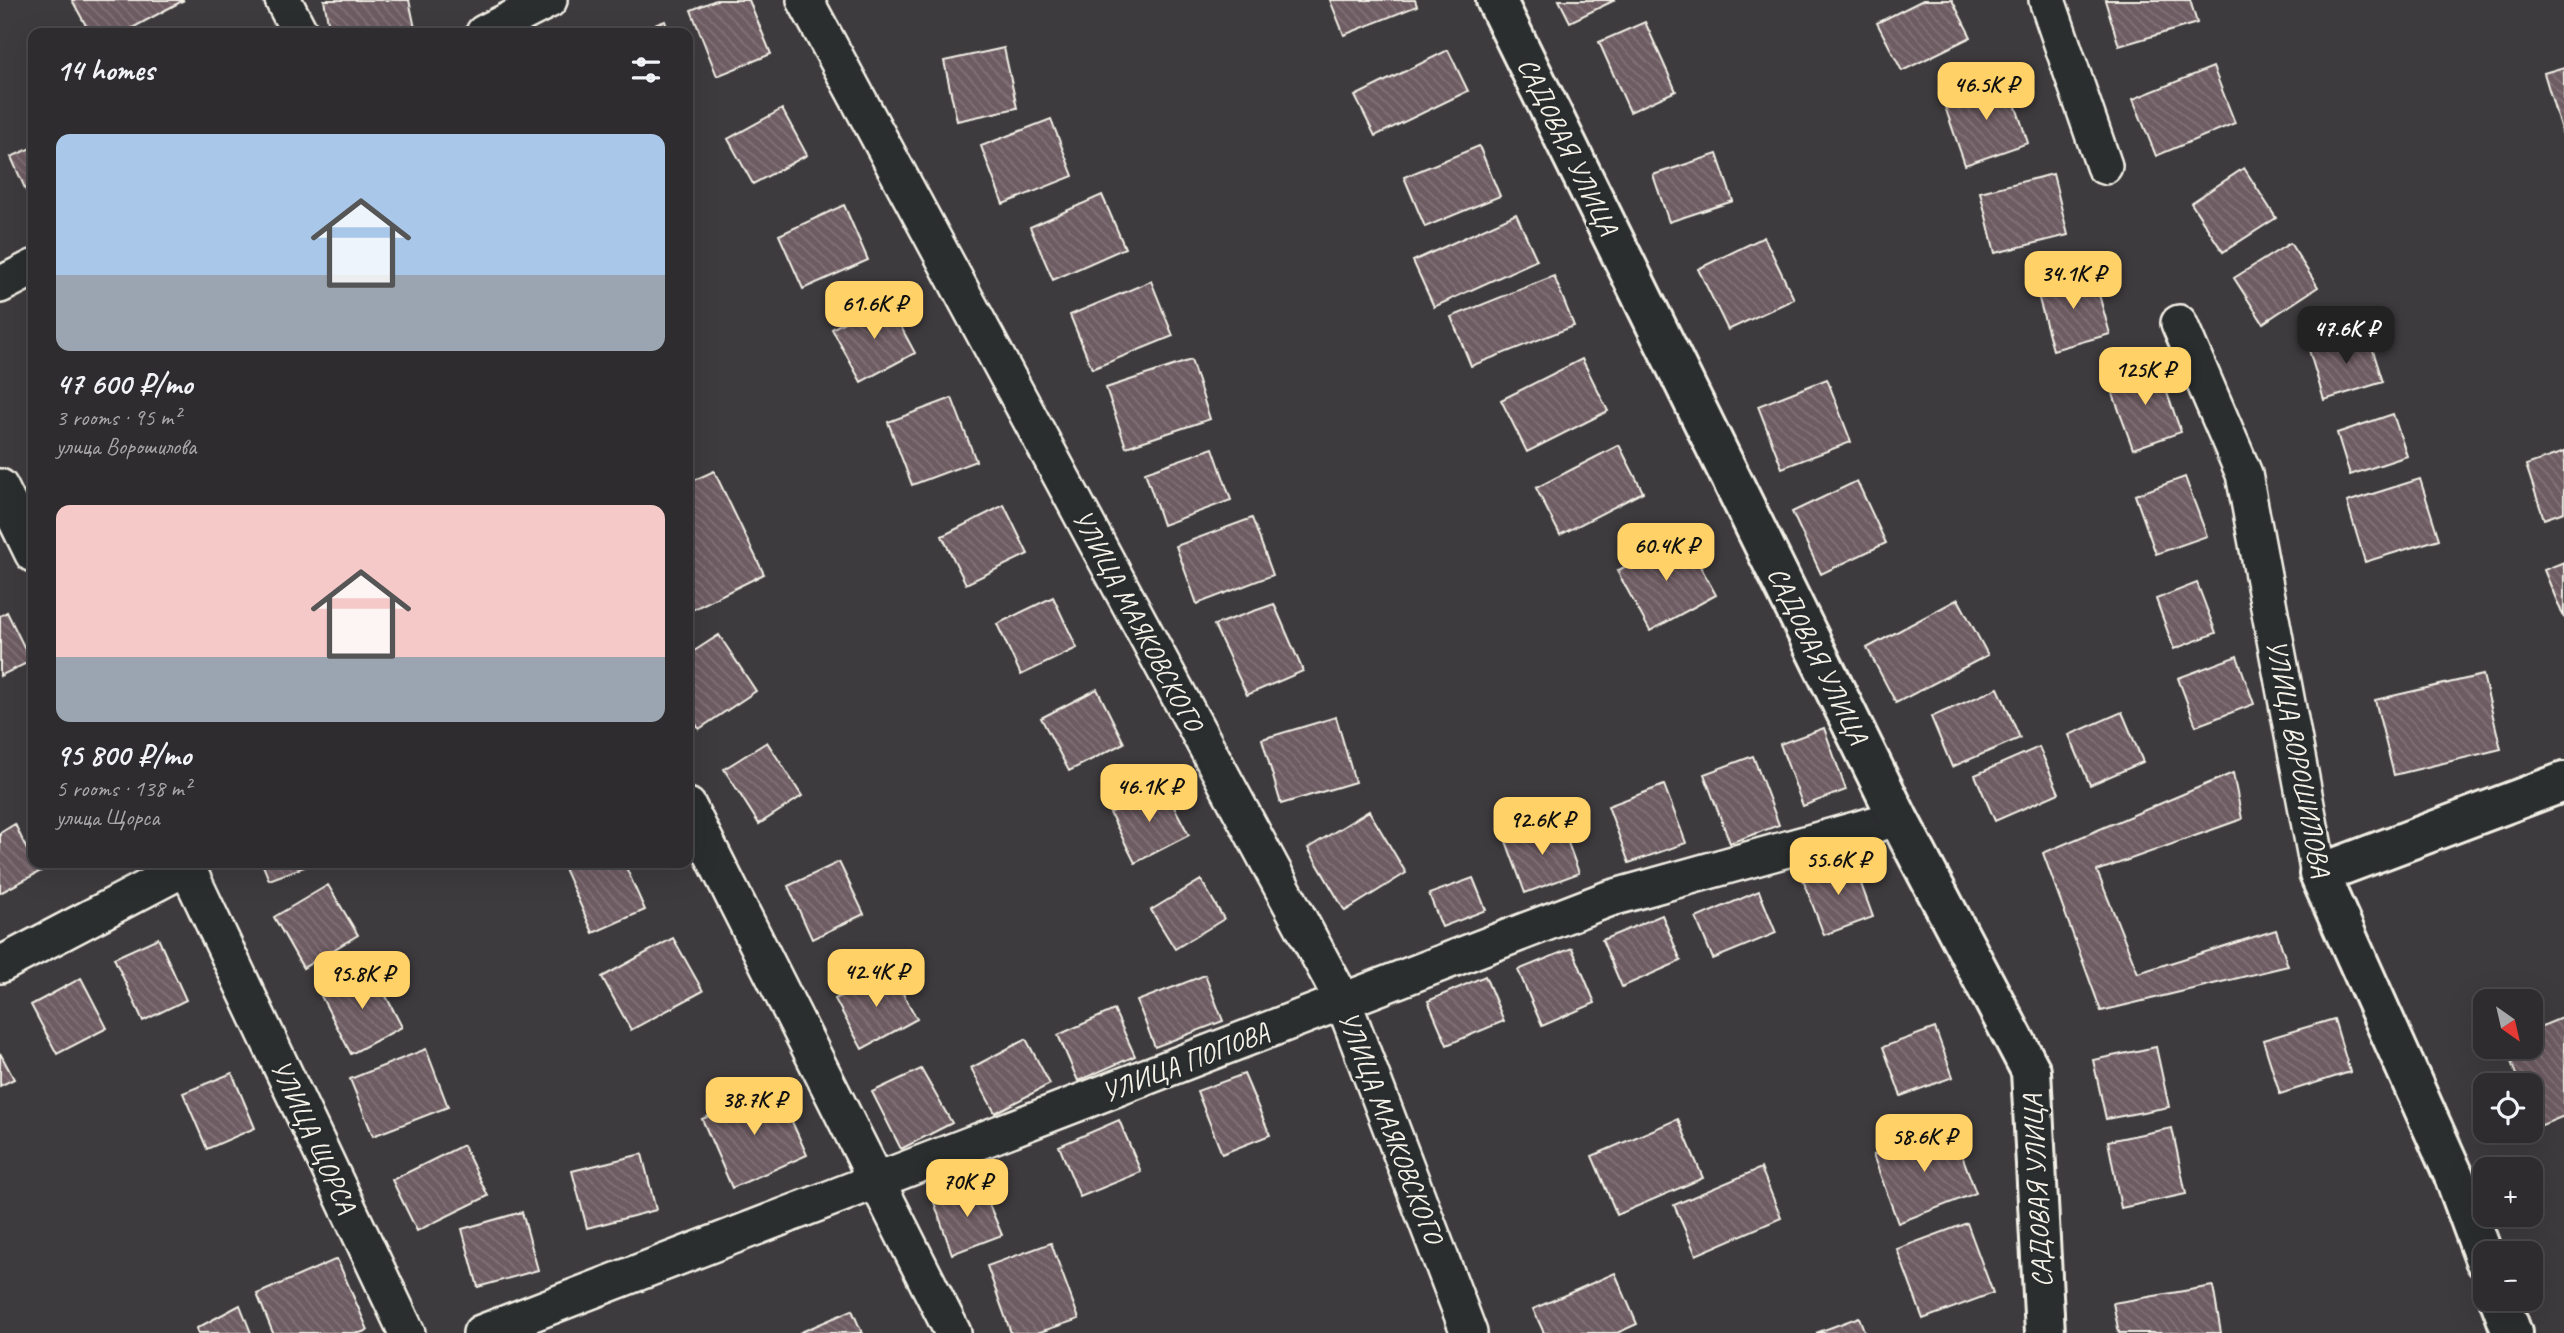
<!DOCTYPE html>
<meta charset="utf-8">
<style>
:root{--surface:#2e2c2e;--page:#3a383a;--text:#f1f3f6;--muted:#a7a7aa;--line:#49484a;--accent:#ffd166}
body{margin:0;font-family:Caveat,sans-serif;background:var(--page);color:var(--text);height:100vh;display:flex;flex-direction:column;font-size:26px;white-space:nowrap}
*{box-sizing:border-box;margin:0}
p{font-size:23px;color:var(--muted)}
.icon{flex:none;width:38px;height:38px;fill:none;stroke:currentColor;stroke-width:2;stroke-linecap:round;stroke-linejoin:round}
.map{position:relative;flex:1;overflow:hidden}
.side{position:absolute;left:28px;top:28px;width:665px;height:840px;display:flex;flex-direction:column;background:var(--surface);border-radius:14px;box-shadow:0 7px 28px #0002,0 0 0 2px var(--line)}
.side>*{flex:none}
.needle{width:46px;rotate:146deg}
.buttons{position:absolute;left:2473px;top:989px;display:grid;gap:14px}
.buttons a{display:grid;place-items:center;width:70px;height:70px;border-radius:14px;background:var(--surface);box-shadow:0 7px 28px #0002,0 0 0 2px var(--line);font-size:35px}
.price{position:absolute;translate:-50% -60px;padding:0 16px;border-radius:14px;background:var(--accent);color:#111;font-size:23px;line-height:46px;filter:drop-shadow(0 2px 4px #0008)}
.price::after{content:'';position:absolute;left:50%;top:42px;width:21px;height:16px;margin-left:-10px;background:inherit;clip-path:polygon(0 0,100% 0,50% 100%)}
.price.on{background:#222;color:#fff}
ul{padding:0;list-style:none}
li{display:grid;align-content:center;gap:14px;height:371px;padding:0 28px}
li span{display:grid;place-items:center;height:217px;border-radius:14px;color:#555}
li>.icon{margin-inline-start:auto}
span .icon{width:126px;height:126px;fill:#fffc;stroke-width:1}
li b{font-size:30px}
h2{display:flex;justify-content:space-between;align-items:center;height:84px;padding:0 28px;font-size:30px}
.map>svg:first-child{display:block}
</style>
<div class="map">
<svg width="2564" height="1333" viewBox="0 0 2564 1333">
<defs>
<pattern id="building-back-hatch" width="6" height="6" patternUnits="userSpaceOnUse" patternTransform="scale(1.75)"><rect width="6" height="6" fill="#6d5b62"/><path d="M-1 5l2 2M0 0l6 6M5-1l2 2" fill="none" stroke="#827378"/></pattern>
</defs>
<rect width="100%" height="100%" fill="#3e3b3e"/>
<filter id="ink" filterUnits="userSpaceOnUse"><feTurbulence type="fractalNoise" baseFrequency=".0143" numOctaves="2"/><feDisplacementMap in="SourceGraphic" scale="14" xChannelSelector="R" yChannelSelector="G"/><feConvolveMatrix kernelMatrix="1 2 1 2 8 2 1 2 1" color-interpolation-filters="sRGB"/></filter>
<g filter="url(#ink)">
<path fill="url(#building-back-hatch)" stroke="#f4f1e8" stroke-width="2" d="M72,0H184L123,33H90Z
M324,0H409L416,33H330Z
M716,0H749L771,54L717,76L691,10Z
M1330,0H1415L1417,6L1344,35Z
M1559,0H1615L1570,22Z
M1923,0H1952L1971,37L1902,71L1877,23Z
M2105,0H2190L2197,23L2119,46Z
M665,21L669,33H633Z
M1645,22L1676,91L1630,112L1599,42Z
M1004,48L1017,108L957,121L944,61Z
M1448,50L1468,91L1375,136L1355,96Z
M2213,67L2235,123L2156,156L2133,99Z
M2564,67V132L2562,133L2544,73Z
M2007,80L2028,143L1965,165L1943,101Z
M782,109L807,155L753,184L728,139Z
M1051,119L1073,176L1003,204L981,146Z
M1479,146L1500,196L1425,227L1404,177Z
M33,147V204H32L11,157Z
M1717,154L1733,201L1669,222L1653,175Z
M2244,168L2276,218L2223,252L2191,203Z
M2053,174L2068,235L1995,253L1980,192Z
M1102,195L1125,248L1053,280L1030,227Z
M844,205L868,260L803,289L779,235Z
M1516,214L1537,260L1434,307L1413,261Z
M1764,237L1794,299L1728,330L1698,269Z
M2290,243L2318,287L2263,323L2234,278Z
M2093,273L2110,334L2053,350L2036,288Z
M1554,276L1574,326L1471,366L1451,317Z
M1151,281L1173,336L1092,369L1070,315Z
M886,299L915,353L861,382L832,329Z
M2367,332L2383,382L2324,400L2309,350Z
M1582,359L1608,411L1527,452L1501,400Z
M1191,360L1210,419L1126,447L1106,388Z
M2157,365L2181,432L2133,449L2109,383Z
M1827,379L1851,442L1782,468L1758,406Z
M952,398L976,461L912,485L888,422Z
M2393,414L2407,456L2350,475L2337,433Z
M1619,445L1643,492L1560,535L1536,488Z
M1213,448L1231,500L1163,525L1145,472Z
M2564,452V512L2544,519L2526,465Z
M714,471L764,574L688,612V483Z
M2185,477L2207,536L2156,554L2135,495Z
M2420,479L2439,539L2365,562L2347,502Z
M1857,481L1886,543L1821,574L1792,512Z
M1004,505L1028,554L966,584L942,536Z
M1252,518L1273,575L1197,604L1176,546Z
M1683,535L1716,595L1650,631L1617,571Z
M2564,562V618L2544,570Z
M2197,583L2216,633L2174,649L2156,599Z
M1053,597L1077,648L1021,675L997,624Z
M1958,599L1988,655L1896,703L1867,648Z
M1274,604L1303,671L1247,695L1214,625Z
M7,612L31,661L0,676V616Z
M719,635L756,691L699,729L688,711V655Z
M2237,656L2254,704L2196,726L2178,678Z
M2483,675L2501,749L2394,775L2375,700Z
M1998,688L2020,738L1952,767L1931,717Z
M1097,689L1124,743L1069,771L1041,718Z
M2122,712L2143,762L2090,785L2069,735Z
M1336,717L1355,782L1281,804L1262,739Z
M1824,728L1846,790L1803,806L1780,744Z
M767,742L802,796L759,824L724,769Z
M2039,747L2059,793L1995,821L1975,775Z
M1753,756L1779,825L1730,843L1704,774Z
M2233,773L2242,819L2097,871L2138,973L2276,930L2288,966L2101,1011L2043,853Z
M1664,785L1686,843L1629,863L1608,806Z
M1163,786L1189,835L1135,863L1110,813Z
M1369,811L1406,873L1345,911L1308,848Z
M1560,821L1579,873L1525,893L1506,841Z
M15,824L33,863L41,871L0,893V833Z
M1852,859L1873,917L1824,935L1802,877Z
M839,862L864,914L812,939L788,886Z
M262,863H315L269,880Z
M624,863L645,910L593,933L562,864Z
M1473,878L1486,910L1442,927L1429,894Z
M1201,880L1224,919L1175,949L1151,910Z
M328,885L358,935L303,968L274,917Z
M1759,891L1776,933L1713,959L1696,918Z
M1662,915L1681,961L1622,987L1602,940Z
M158,938L186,1000L143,1021L114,958Z
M673,938L703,991L631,1030L602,977Z
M1572,948L1595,1003L1542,1026L1518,970Z
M372,969L402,1027L351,1054L321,996Z
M890,970L917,1019L862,1049L835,999Z
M1205,975L1223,1021L1155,1047L1137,1001Z
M1485,976L1504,1021L1447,1045L1428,1001Z
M81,978L107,1028L57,1054L31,1005Z
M1114,1010L1135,1056L1078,1081L1058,1035Z
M2564,1017V1116L2537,1127L2530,1111V1085H2520L2505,1046H2530V1031Z
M2334,1019L2350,1072L2280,1094L2263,1040Z
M1935,1028L1953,1077L1901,1096L1883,1047Z
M1026,1039L1050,1084L995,1113L971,1068Z
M2156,1047L2169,1107L2106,1119L2093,1060Z
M426,1049L448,1107L373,1136L350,1079Z
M0,1053L14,1079L0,1086Z
M921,1069L952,1123L901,1149L872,1092Z
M232,1073L255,1128L207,1149L183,1093Z
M1244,1074L1270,1135L1222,1154L1197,1091Z
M776,1086L807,1155L732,1188L702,1119Z
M1678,1119L1703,1178L1617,1215L1592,1156Z
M1119,1120L1141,1172L1080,1197L1059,1146Z
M1951,1126L1976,1193L1898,1223L1873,1155Z
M2172,1128L2186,1194L2121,1208L2108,1141Z
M463,1145L488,1196L417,1231L392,1180Z
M642,1154L656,1210L587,1228L572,1171Z
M1761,1168L1781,1218L1696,1255L1674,1205Z
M980,1183L1002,1235L952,1254L934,1202Z
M522,1212L538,1270L478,1287L462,1229Z
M1967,1223L1993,1293L1923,1319L1897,1249Z
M1051,1243L1079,1319L1037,1333H1011L987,1266Z
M337,1259L368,1330L360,1333H273L257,1294Z
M1615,1273L1637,1324L1617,1333H1544L1533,1309Z
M2213,1286L2221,1333H2119L2113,1303Z
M240,1305L251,1333H198L197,1328Z
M852,1310L862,1333H799Z
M1859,1317L1865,1333H1816Z"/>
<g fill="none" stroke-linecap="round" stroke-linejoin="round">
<g stroke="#f4f1e8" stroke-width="40">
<path id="minor" d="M283,0L300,33
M805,0L1343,1001L1469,1333
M2047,0L2104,166
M484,33L549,0
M0,285L33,268
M2179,323L2244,474L2319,874
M0,487L33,554
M688,806L953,1333
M185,863L407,1333
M0,965L187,867
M481,1333L1608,899L1898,818"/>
</g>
<g stroke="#f4f1e8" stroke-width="44">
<path id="tertiary" d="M1496,0L1898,818L2031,1071L2045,1333
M2485,1260L2454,1176L2319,874L2564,782
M2499,1298L2512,1333"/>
</g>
<use href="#minor" stroke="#2a2d2e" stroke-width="35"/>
<use href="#tertiary" stroke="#2a2d2e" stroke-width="38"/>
</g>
</g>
<g text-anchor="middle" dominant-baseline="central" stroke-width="6" stroke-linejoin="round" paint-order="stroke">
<g font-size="28" fill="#f4f1e8" stroke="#2a2d2e">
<text transform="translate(1568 146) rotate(64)">САДОВАЯ УЛИЦА</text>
<text transform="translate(1138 620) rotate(62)">УЛИЦА МАЯКОВСКОГО</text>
<text transform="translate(1818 655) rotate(64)">САДОВАЯ УЛИЦА</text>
<text transform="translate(2299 758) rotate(79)">УЛИЦА ВОРОШИЛОВА</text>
<text transform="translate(1185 1062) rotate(-21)">УЛИЦА ПОПОВА</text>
<text transform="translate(1391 1127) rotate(69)">УЛИЦА МАЯКОВСКОГО</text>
<text transform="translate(314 1136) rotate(65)">УЛИЦА ЩОРСА</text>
<text transform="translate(2037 1191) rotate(-93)">САДОВАЯ УЛИЦА</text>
</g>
</g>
</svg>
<div class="buttons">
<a><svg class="needle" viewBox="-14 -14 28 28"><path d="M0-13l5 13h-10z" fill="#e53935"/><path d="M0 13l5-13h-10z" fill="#a7a7aa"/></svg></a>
<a><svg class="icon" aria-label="locate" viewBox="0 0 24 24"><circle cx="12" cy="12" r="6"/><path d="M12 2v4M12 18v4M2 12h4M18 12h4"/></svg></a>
<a>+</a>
<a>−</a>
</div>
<b class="price" style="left:1986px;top:122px">46.5K ₽</b>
<b class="price" style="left:2073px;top:311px">34.1K ₽</b>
<b class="price" style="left:874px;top:341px">61.6K ₽</b>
<b class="price on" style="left:2346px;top:366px">47.6K ₽</b>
<b class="price" style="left:2145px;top:407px">125K ₽</b>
<b class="price" style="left:1666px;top:583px">60.4K ₽</b>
<b class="price" style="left:1149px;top:824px">46.1K ₽</b>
<b class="price" style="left:1542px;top:857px">92.6K ₽</b>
<b class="price" style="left:1838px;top:897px">55.6K ₽</b>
<b class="price" style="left:876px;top:1009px">42.4K ₽</b>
<b class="price" style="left:362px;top:1011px">95.8K ₽</b>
<b class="price" style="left:754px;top:1137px">38.7K ₽</b>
<b class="price" style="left:1924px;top:1174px">58.6K ₽</b>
<b class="price" style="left:967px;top:1219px">70K ₽</b>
<section class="side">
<h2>14 homes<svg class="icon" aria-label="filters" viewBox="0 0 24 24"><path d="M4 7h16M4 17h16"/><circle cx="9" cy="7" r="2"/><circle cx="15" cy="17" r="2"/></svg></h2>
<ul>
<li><span style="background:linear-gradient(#a9c7e8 65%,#9aa5b1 0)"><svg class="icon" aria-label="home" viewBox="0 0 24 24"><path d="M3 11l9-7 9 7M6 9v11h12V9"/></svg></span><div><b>47 600 ₽/mo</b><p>3 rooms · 95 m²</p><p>улица Ворошилова</p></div></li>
<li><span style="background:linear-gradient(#f6c9c9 70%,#9aa5b1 0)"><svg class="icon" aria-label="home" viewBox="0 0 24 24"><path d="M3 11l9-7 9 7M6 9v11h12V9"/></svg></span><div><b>95 800 ₽/mo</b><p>5 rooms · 138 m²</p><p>улица Щорса</p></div></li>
</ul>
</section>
</div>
